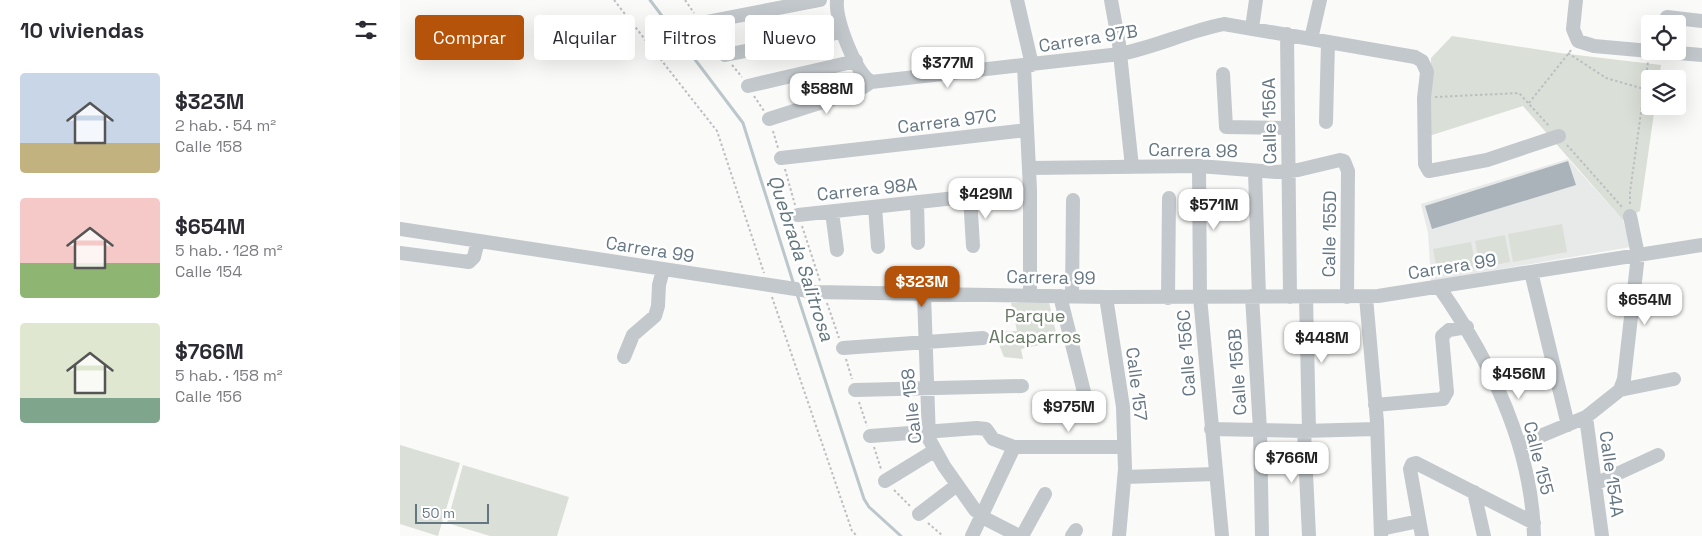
<!DOCTYPE html>
<html lang="es">
<meta charset="utf-8">
<style>
:root{--surface:#fff;--page:#f7f7f7;--text:#2b2b33;--muted:#7c7c81;--accent:#b45309}
body{margin:0;font-family:"Space Grotesk",sans-serif;background:var(--page);color:var(--text);height:100vh;display:flex;flex-direction:column;font-size:19px;white-space:nowrap}
*{box-sizing:border-box;margin:0}
p{font-size:16px;color:var(--muted)}
.icon{flex:none;width:28px;height:28px;fill:none;stroke:currentColor;stroke-width:2;stroke-linecap:round;stroke-linejoin:round}
.map{position:relative;flex:1;overflow:hidden}
.drawer{display:flex;flex-direction:column;background:var(--surface);width:400px}
.drawer>*{flex:none}
.hud{position:absolute;left:15px;top:15px;width:475px;height:45px;display:flex;gap:10px}
.buttons{position:absolute;left:1241px;top:15px;display:grid;gap:10px}
.buttons a{display:grid;place-items:center;width:45px;height:45px;border-radius:5px;background:var(--surface);box-shadow:0 5px 20px #0002;font-size:25px}
.scale{position:absolute;left:15px;bottom:12px;width:74px;box-sizing:border-box;padding-left:5px;border:2px solid #657683;border-top:0;font-size:14px;line-height:18px;white-space:nowrap;color:#657683;-webkit-text-stroke:4px #fff;paint-order:stroke}
.price{position:absolute;translate:-50% -42px;padding:0 11px;border-radius:10px;background:#fff;color:#222;font-size:16px;line-height:32px;filter:drop-shadow(0 1px 2px #0008)}
.price::after{content:'';position:absolute;left:50%;top:30px;width:15px;height:11px;margin-left:-8px;background:inherit;clip-path:polygon(0 0,100% 0,50% 100%)}
.price.on{background:var(--accent);color:#fff}
ul{padding:0;list-style:none}
li{display:flex;align-items:center;gap:15px;height:125px;padding:0 20px}
li span{display:grid;place-items:center;flex:none;width:140px;height:100px;border-radius:5px;color:#555}
li>.icon{margin-inline-start:auto}
span .icon{width:60px;height:60px;fill:#fffc;stroke-width:1}
li b{font-size:21px}
h2{display:flex;justify-content:space-between;align-items:center;height:60px;padding:0 20px;font-size:21px}
.chip{padding:0 18px;border-radius:5px;background:var(--surface);box-shadow:0 5px 20px #0002;font-size:18px;line-height:45px}
.chip.on{background:var(--accent);color:#fff}
main{display:flex;flex:1;min-height:0}
.map>svg:first-child{display:block}
</style>
<main>
<section class="drawer">
<h2>10 viviendas<svg class="icon" aria-label="filters" viewBox="0 0 24 24"><path d="M4 7h16M4 17h16"/><circle cx="9" cy="7" r="2"/><circle cx="15" cy="17" r="2"/></svg></h2>
<ul>
<li><span style="background:linear-gradient(#c9d6e8 70%,#c2b280 0)"><svg class="icon" aria-label="home" viewBox="0 0 24 24"><path d="M3 11l9-7 9 7M6 9v11h12V9"/></svg></span><div><b>$323M</b><p>2 hab. · 54 m²</p><p>Calle 158</p></div></li>
<li><span style="background:linear-gradient(#f6c9c9 65%,#8fb573 0)"><svg class="icon" aria-label="home" viewBox="0 0 24 24"><path d="M3 11l9-7 9 7M6 9v11h12V9"/></svg></span><div><b>$654M</b><p>5 hab. · 128 m²</p><p>Calle 154</p></div></li>
<li><span style="background:linear-gradient(#dfe7d0 75%,#7fa58c 0)"><svg class="icon" aria-label="home" viewBox="0 0 24 24"><path d="M3 11l9-7 9 7M6 9v11h12V9"/></svg></span><div><b>$766M</b><p>5 hab. · 158 m²</p><p>Calle 156</p></div></li>
</ul>
</section>
<div class="map">
<svg width="1302" height="536" viewBox="0 0 1302 536">
<rect width="100%" height="100%" fill="#fafaf8"/>
<path fill="#e8e9e9" d="M1168,159L1223,220L1231,247L1031,281L1028,233L1021,204Z"/>
<path fill="#dadfd7" d="M1052,36L1160,53L1261,65L1259,79H1250V106H1255L1240,211L1223,220L1123,106L1029,136L1031,58Z
M1162,224L1167,252L1113,262L1108,234Z
M1105,235L1110,262L1080,268L1075,241Z
M1071,242L1076,268L1038,275L1033,249Z
M649,302L658,341L621,349L623,359L604,357L594,332L617,331L611,303Z
M0,445L60,463L38,536L0,524Z
M63,465L169,497L157,536H90L47,523Z"/>
<g fill="none" stroke-linecap="round" stroke-linejoin="round">
<path stroke="#bbc7cb" stroke-width="3" d="M250,0L343,123L394,285
M397,294L464,499L469,507L501,536"/>
</g>
<path fill="#aab3b9" d="M1168,161L1176,185L1032,229L1025,206Z"/>
<g fill="none" stroke-linecap="round" stroke-linejoin="round">
<path stroke="#bbbfc2" stroke-width="2" stroke-dasharray="2.5 2.5" stroke-linecap="butt" d="M214,0L317,131L364,273
M285,0L294,13
M309,33L318,45
M1168,53L1206,78L1244,89
M332,65L342,77
M354,96L364,111
M1035,97L1119,93L1150,127
M1129,103L1172,49
M373,131L378,148
M1167,145L1222,207
M385,169L395,205
M1230,204V192L1248,62
M402,226L420,281
M372,297L452,531L457,536
M427,303L439,338
M446,359L452,379
M459,402L467,426
M474,447L481,469
M494,490L510,506
M528,523L543,536"/>
<path stroke="#c3c8cc" stroke-width="14" d="M437,0C435,19 455,72 471,82
M617,0L632,65
M711,0L719,44L732,167
M1176,0L1173,29L1178,41L1194,46L1250,51
M1267,17L1302,21
M301,23L420,0
M852,28L856,0
M887,34L890,297
M911,39L920,0
M1255,51L1302,55
M325,55L442,32
M624,66L630,190V295
M823,74L826,127L888,128
M348,86L456,61
M369,119L457,91L471,82L720,54C756,47 788,31 824,24L1015,57L1022,61L1027,72L1024,98L1025,164L1029,171L1087,160L1159,136
M926,122L928,42
M381,158L627,130
M799,166L800,297L822,536
M629,168L799,166L876,172L898,170L940,160L944,161L948,171L947,297
M855,171L859,297
M570,196L573,246
M517,202L518,243
M475,207L478,247
M432,212L437,250
M398,215L630,190
M0,229L415,292L706,297L978,296L1302,245
M0,253L69,262L74,257L78,241
M1131,272L1168,425
M1039,287C1090,360 1132,445 1134,536
M524,294L529,439L544,466L575,510L588,520L619,536
M660,296L690,416
M672,296L673,200
M852,296L860,430L862,536
M706,297L723,407L725,469L719,536
M906,297L909,431
M966,297L977,422L981,536
M768,298L769,198
M443,348L583,338
M224,357L233,335L255,316L258,306L259,285L263,270
M455,390L622,386
M1220,390L1224,379L1238,255L1230,216
M975,405L1043,399L1047,392L1042,336L1049,330L1067,327
M1186,417L1202,536
M811,429L904,431L976,429
M904,431L909,536
M470,436L577,428L586,429L593,439L614,447H724
M1119,445L1186,417L1220,390L1274,379
M725,477L815,474
M485,481L534,451
M1195,484L1258,455
M1074,492L1084,536
M519,514L557,485
M981,529L1019,521
M572,536L614,447
M622,536L645,494
M672,536L676,530
M1022,536L1010,469L1012,464L1016,463L1134,523"/>
</g>
<g text-anchor="middle" dominant-baseline="central" stroke-width="5" stroke-linejoin="round" paint-order="stroke">
<g font-size="18" fill="#657683" stroke="#fff">
<text transform="translate(688 38) rotate(-9)">Carrera 97B</text>
<text transform="translate(547 121) rotate(-7)">Carrera 97C</text>
<text transform="translate(869 121) rotate(-91)">Calle 156A</text>
<text transform="translate(793 150) rotate(1)">Carrera 98</text>
<text transform="translate(467 189) rotate(-6)">Carrera 98A</text>
<text transform="translate(929 234) rotate(-89)">Calle 155D</text>
<text transform="translate(250 249) rotate(9)">Carrera 99</text>
<text transform="translate(1052 266) rotate(-9)">Carrera 99</text>
<text transform="translate(651 277) rotate(1)">Carrera 99</text>
<text transform="translate(786 353) rotate(-94)">Calle 156C</text>
<text transform="translate(837 372) rotate(-94)">Calle 156B</text>
<text transform="translate(737 384) rotate(83)">Calle 157</text>
<text transform="translate(511 406) rotate(-96)">Calle 158</text>
<text transform="translate(1139 458) rotate(76)">Calle 155</text>
<text transform="translate(1212 474) rotate(82)">Calle 154A</text>
</g>
<g font-size="18" fill="#687a64" stroke="#fff">
<text x="635" y="315">Parque<tspan x="635" dy="21">Alcaparros</tspan></text>
</g>
<g font-size="19" font-style="italic" fill="#60757c" stroke="#fff">
<text transform="translate(401 258) rotate(72)">Quebrada Salitrosa</text>
</g>
</g>
</svg>
<div class="buttons">
<a><svg class="icon" aria-label="locate" viewBox="0 0 24 24"><circle cx="12" cy="12" r="6"/><path d="M12 2v4M12 18v4M2 12h4M18 12h4"/></svg></a>
<a><svg class="icon" aria-label="layers" viewBox="0 0 24 24"><path d="M12 4l9 5-9 5-9-5zM3 14l9 5 9-5"/></svg></a>
</div>
<div class="scale">50 m</div>
<b class="price" style="left:548px;top:89px">$377M</b>
<b class="price" style="left:427px;top:115px">$588M</b>
<b class="price" style="left:586px;top:220px">$429M</b>
<b class="price" style="left:814px;top:231px">$571M</b>
<b class="price on" style="left:522px;top:308px">$323M</b>
<b class="price" style="left:1245px;top:326px">$654M</b>
<b class="price" style="left:922px;top:364px">$448M</b>
<b class="price" style="left:1119px;top:400px">$456M</b>
<b class="price" style="left:669px;top:433px">$975M</b>
<b class="price" style="left:892px;top:484px">$766M</b>
<div class="hud">
<a class="chip on">Comprar</a>
<a class="chip">Alquilar</a>
<a class="chip">Filtros</a>
<a class="chip">Nuevo</a>
</div>
</div>
</main>
